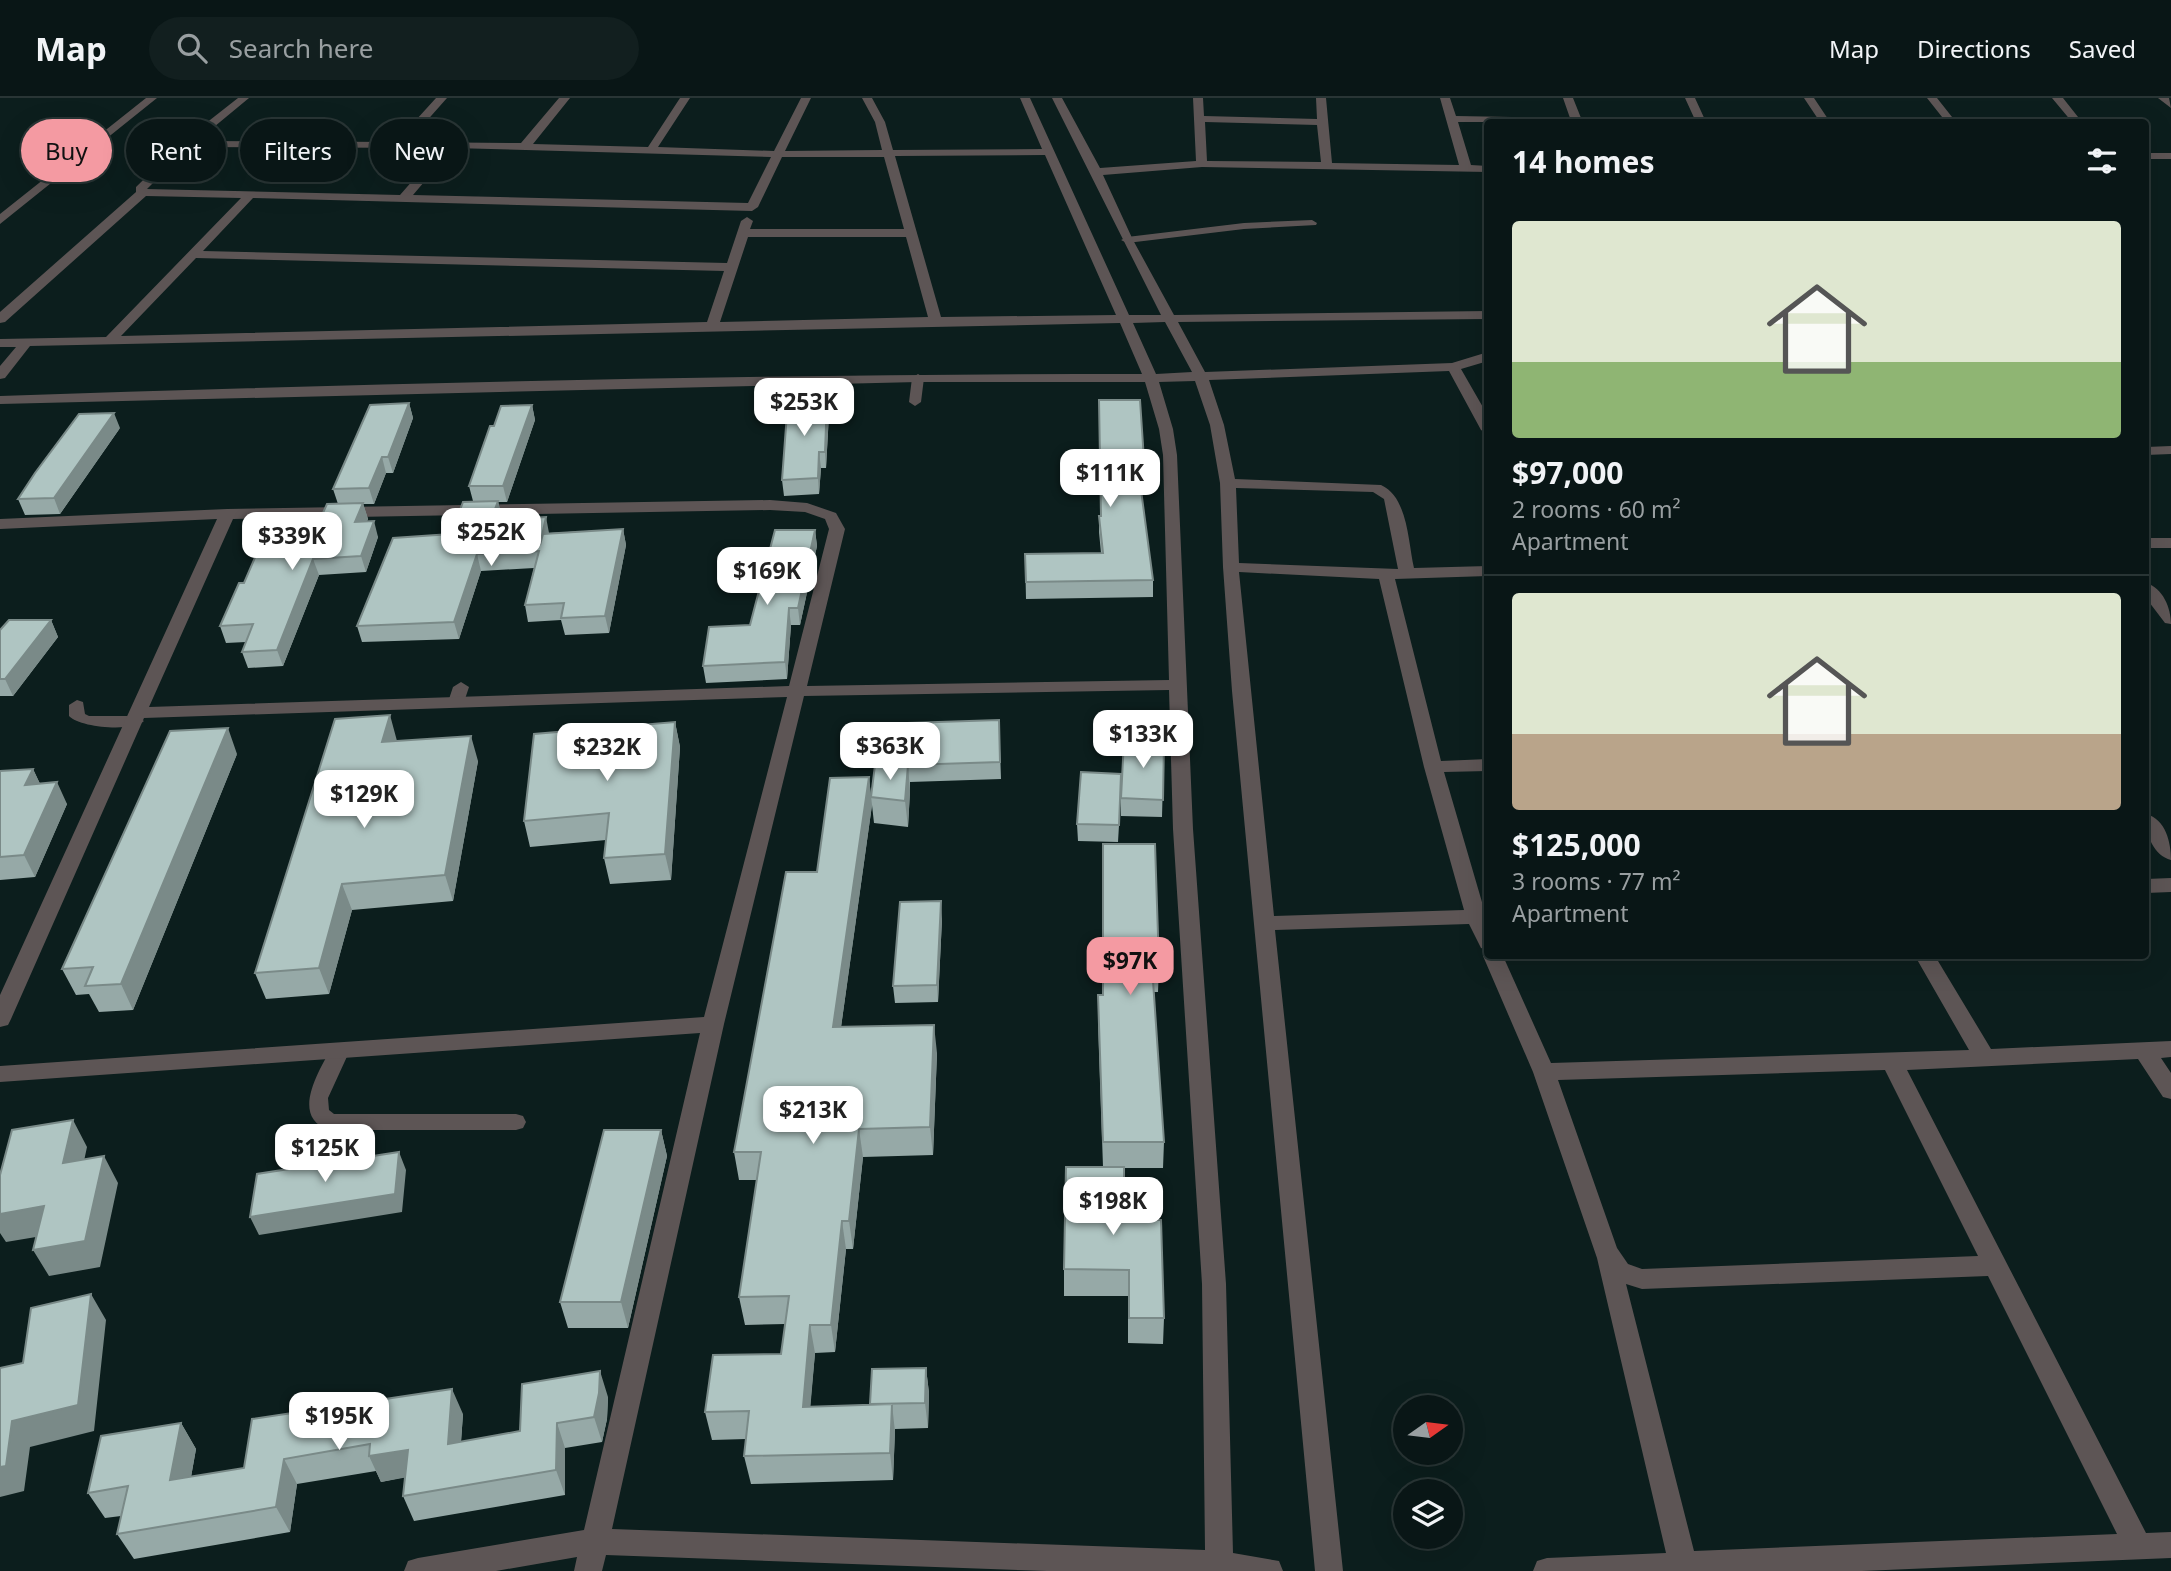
<!DOCTYPE html>
<meta charset="utf-8">
<style>
:root{--surface:#091616;--page:#121f1f;--text:#f1f3f6;--muted:#999fa1;--line:#293535;--accent:#f49aa2}
body{margin:0;font-family:"Noto Sans",sans-serif;background:var(--page);color:var(--text);height:100vh;display:flex;flex-direction:column;font-size:26px;white-space:nowrap}
*{box-sizing:border-box;margin:0}
p{font-size:23px;color:var(--muted)}
.icon{flex:none;width:38px;height:38px;fill:none;stroke:currentColor;stroke-width:2;stroke-linecap:round;stroke-linejoin:round}
.map{position:relative;flex:1;overflow:hidden}
.sheet{position:absolute;left:1484px;top:21px;width:665px;height:840px;display:flex;flex-direction:column;background:var(--surface);border-radius:7px;box-shadow:0 7px 28px #0002,0 0 0 2px var(--line)}
.sheet>*{flex:none}
.guide{position:absolute;left:21px;top:21px;width:665px;height:63px;display:flex;gap:14px}
.needle{width:46px;rotate:76deg}
.controls{position:absolute;left:1393px;top:1297px;display:grid;gap:14px}
.controls a{display:grid;place-items:center;width:70px;height:70px;border-radius:50%;background:var(--surface);box-shadow:0 7px 28px #0002,0 0 0 2px var(--line);font-size:35px}
.price{position:absolute;translate:-50% -60px;padding:0 16px;border-radius:14px;background:#fff;color:#222;font-size:23px;line-height:46px;filter:drop-shadow(0 2px 4px #0008)}
.price::after{content:'';position:absolute;left:50%;top:42px;width:21px;height:16px;margin-left:-10px;background:inherit;clip-path:polygon(0 0,100% 0,50% 100%)}
.price.active{background:var(--accent);color:#111}
ul{padding:0;list-style:none}
li{display:grid;align-content:center;gap:14px;height:371px;padding:0 28px}
li+li{border-top:2px solid var(--line)}
li span{display:grid;place-items:center;height:217px;border-radius:7px;color:#555}
li>.icon{margin-inline-start:auto}
span .icon{width:126px;height:126px;fill:#fffc;stroke-width:1}
li b{font-size:30px}
h2{display:flex;justify-content:space-between;align-items:center;height:84px;padding:0 28px;font-size:30px}
.tag{padding:0 24px;border-radius:32px;background:var(--surface);box-shadow:0 7px 28px #0002,0 0 0 2px var(--line);font-size:24px;line-height:63px}
.tag.active{background:var(--accent);color:#111}
header{display:flex;align-items:center;gap:42px;box-sizing:border-box;height:98px;padding:0 35px;background:var(--surface);border-bottom:2px solid var(--line)}
header strong{font-size:33px}
nav{display:flex;gap:38px;margin-inline-start:auto;font-size:24px}
.search{width:490px;height:63px;background:var(--page);display:flex;align-items:center;gap:18px;box-sizing:border-box;padding:0 24px;border-radius:38px;color:var(--muted);font-size:26px}
.map>svg:first-child{display:block}
</style>
<header>
<strong>Map</strong>
<div class="search"><svg class="icon" aria-label="search" viewBox="0 0 24 24"><circle cx="10" cy="10" r="6"/><path d="M15 15l6 6"/></svg>Search here</div>
<nav><a>Map</a><a>Directions</a><a>Saved</a></nav>
</header>
<div class="map">
<svg width="2171" height="1473" viewBox="0 0 2171 1473">
<rect width="100%" height="100%" fill="#0c1e1d"/>
<g fill="none" stroke-linecap="round" stroke-linejoin="round">
<path fill="#5d5555" fill-rule="evenodd" d="M1312,122L1317,125L1316,127L1244,131L1127,145L1121,142L1127,139L1244,125Z
M918,276L924,280L921,304L915,308L909,304L912,280Z
M461,584L469,589L464,604L456,609L450,607L448,604L453,589Z
M77,602L83,604L85,616L89,618H136L144,623C133,634 80,630 69,618V607Z
M340,945L347,947L350,952L328,1000L329,1012L334,1016H516L523,1018L526,1024L523,1030L516,1032H329C289,1019 320,971 333,947Z"/>
<path fill="#5d5555" fill-rule="evenodd" d="M146,0H157L0,126V116Z
M238,0H249L197,43L396,44L436,0H447L408,44L521,45L559,0H570L533,46L648,49L680,0H690L658,49L774,53L801,0H811L785,53L882,52L875,24L862,0H872L885,24L893,52L1042,51L1020,0H1030L1129,217H1161L1052,0H1062L1100,70L1196,63L1193,0H1203L1204,18L1317,21L1316,0H1326L1332,65L1459,67L1440,0H1450L1456,18L1570,20L1563,0H1573L1581,20L1625,22L1626,24H1458L1471,67L1488,68V74L1202,69L1103,77L1133,142L1174,217L1488,213V221L1178,224L1205,274L1452,265L1488,254V263L1461,271L1488,318V336L1481,332L1449,273L1209,282L1224,327L1235,381L1381,387C1408,399 1408,444 1414,470L1488,468V478L1395,481L1441,663L1488,661V673L1444,674L1484,811H1488V852L1481,850L1469,826L1275,832L1343,1473H1315L1232,593L1223,469L1220,385L1210,327L1195,283L1159,284L1173,331L1177,357L1193,731L1226,1186L1233,1455L1279,1463L1283,1473H1047L606,1457L602,1473H574L577,1459L496,1473H404L408,1463L418,1460L584,1432L700,935L0,984V968L704,919L787,599L144,620L11,921L8,927L0,929V897L217,421L0,431V421L227,411L770,402L807,405L836,415L845,431L807,588L1169,582L1163,357L1159,331L1145,284H918L0,306V298C380,285 762,276 1142,276L1120,225L30,248L5,280L0,281V268L16,249H0V241L106,239L241,100L146,98L5,224L0,225V214L136,94V89L182,44ZM1205,24L1317,27L1321,64L1207,63ZM189,49L441,50L400,97L147,91ZM453,50L771,59L748,105L413,97ZM1045,57L1116,217L941,219L895,58ZM782,59H884L904,131H750L753,123L747,119L741,123L727,165L203,153L253,100L752,113L758,109ZM748,139H906L928,219L720,224ZM196,160L724,173L707,224L121,238ZM1165,224L1192,274L1156,276L1133,225ZM1236,390L1373,394L1384,401L1398,471L1239,465ZM770,412L805,414L825,421L829,431L789,588L149,609L233,421ZM1239,474L1379,481L1424,669L1464,812L1274,818ZM1169,592L1173,731L1202,1186L1205,1452L612,1431L724,926L804,598Z
M1685,0H1695L1706,24H1696Z
M1804,0H1814L1830,24H1820Z
M1927,0H1937L1956,24H1946Z
M2052,0H2063L2082,24H2072Z
M2158,0H2169L2171,10Z
M2146,55H2171V61H2146Z
M2171,348V356L2146,357V349Z
M2146,440H2171V450H2146Z
M2146,485C2163,490 2171,510 2171,526L2165,525L2146,500Z
M2146,716C2166,721 2171,745 2171,762C2152,757 2144,732 2146,716Z
M2171,780V794L2146,795V781Z
M1488,852V858H1503L1551,965L1969,952L1915,858H1935L1991,951L2171,943V959L2161,960L2171,975V1001L2163,999L2138,961L1907,972L2146,1435L2171,1434V1460L1862,1473H1533L1537,1463L1547,1460L1666,1455L1597,1160L1533,974L1483,858ZM1885,972L1978,1158L1642,1171L1628,1166L1617,1150L1558,982ZM1988,1178L2117,1436L1694,1453L1626,1186L1642,1191Z"/>
</g>
<path fill="#96a9a7" d="M827,301L829,316L826,370H821L819,396L784,398L782,382Z
M1099,302L1145,377L1144,393H1141L1153,482V499L1026,501L1025,456L1101,455L1099,434V418H1101Z
M409,305L413,320L393,375H386L374,406H363L368,421L367,423L378,439L366,474L319,477L283,568L248,570L242,554L246,544L226,545L220,528L244,485L280,441L318,426L338,406L333,391Z
M532,307L535,322L507,404H498L502,419L501,421L549,435L623,431L626,447L609,535L565,537L561,522L528,524L525,507L534,470L481,473L459,541L362,544L357,528L451,436L473,403L469,388L494,328Z
M120,330L60,416L25,417L18,401Z
M815,432L817,448L800,527H791L787,581L706,585L703,568L750,527Z
M51,522L58,539L13,598H0V532Z
M999,622L1001,681L910,684V693L908,729L874,725L872,707L841,929L937,955L933,1057L863,1059L853,1151H846L835,1254L815,1255L810,1309L870,1307L926,1270L929,1295L928,1330L895,1331L893,1382L751,1386L744,1358L746,1341L712,1342L705,1314L781,1256L785,1226L745,1227L739,1199L757,1082H739L734,1054L869,679L871,699L908,667Z
M675,624L680,649L671,782L610,786L604,760L606,742L530,749L524,723Z
M397,643L478,663L453,803L352,812L329,896L266,901L255,875Z
M1164,643L1162,719L1121,718V700Z
M237,656L133,912L99,914L89,896L76,897L62,871Z
M33,671L40,686L67,706L35,779L0,782V673Z
M1121,693L1118,744L1078,743L1077,726Z
M1103,746L1159,868L1158,894H1154L1164,1044L1163,1070H1124V1121L1164,1220L1163,1246L1128,1245V1198H1064V1171L1103,1069L1098,923V897H1103Z
M942,821L938,904L895,905L893,888Z
M661,1032L667,1058L628,1230H568L560,1204Z
M608,1299L607,1321L602,1344L565,1350V1397L414,1423L403,1398L405,1379L381,1384L376,1373L297,1386L290,1434L134,1461L117,1436L121,1418L105,1420L88,1395L181,1325L196,1351L191,1379L244,1370L463,1316L461,1344L520,1333Z"/>
<path fill="#7a8a88" d="M827,301L829,316L826,370L825,354Z
M409,305L413,320L393,375L388,359Z
M532,307L535,322L507,404L503,388Z
M114,315L120,330L60,416L54,400Z
M819,354L821,370L819,396L818,380Z
M382,359L386,375L374,406L369,390Z
M498,403L502,419L495,438L491,422Z
M363,405L368,421L360,440L355,424Z
M546,419L549,435L540,447Z
M374,423L378,439L366,474L361,458Z
M623,431L626,447L609,535L605,518Z
M815,432L817,448L800,527L798,510Z
M477,456L481,473L459,541L454,524Z
M313,461L319,477L283,568L277,552Z
M789,510L791,527L787,581L785,564Z
M51,522L58,539L13,598L5,581Z
M390,617L397,643L382,644Z
M675,624L680,649L671,782L665,756Z
M228,630L237,656L133,912L121,886Z
M471,638L478,663L453,803L445,777Z
M908,667L910,693L908,729L905,703Z
M33,671L43,692L25,687Z
M869,679L872,707L837,958L833,929Z
M57,684L67,706L35,779L24,757Z
M342,786L352,812L329,896L319,870Z
M941,803L942,821L938,904L937,887Z
M934,927L937,955L933,1057L930,1029Z
M73,1022L87,1049L78,1091L63,1065Z
M859,1031L863,1059L853,1151L849,1123Z
M661,1032L667,1058L628,1230L621,1204Z
M399,1054L406,1072L402,1114L259,1137L250,1119Z
M104,1058L118,1085L100,1169L49,1178L33,1152Z
M44,1108L60,1135L6,1144L0,1135V1116Z
M842,1123L846,1151L835,1254L831,1227Z
M91,1196L106,1222L94,1333L30,1349L24,1393L0,1399V1369L12,1323Z
M810,1227L815,1255L808,1337L803,1309Z
M926,1270L929,1295L928,1330L925,1305Z
M600,1273L608,1299L607,1321L602,1344L594,1319Z
M452,1291L463,1316L459,1371L448,1346Z
M892,1306L895,1334L893,1382L890,1355Z
M181,1325L196,1351L186,1407L170,1382Z
M557,1325L565,1350V1397L556,1372Z
M408,1352L419,1377L381,1384L369,1358Z
M284,1361L297,1386L290,1434L276,1409Z"/>
<path fill="#afc5c2" stroke="#7a8a88" stroke-width="2" d="M827,301L825,354H819L818,380L782,382L788,302Z
M1099,302H1140L1145,377H1139L1153,482L1026,484L1025,456L1103,455L1099,418H1101Z
M409,305L388,359H382L369,390L333,391L370,307Z
M532,307L503,388H469L490,328H494L501,308Z
M114,315L54,400L18,401L35,375L79,316Z
M498,403L491,422L546,419L540,447L543,436L623,431L605,518L561,520L564,505L525,507L539,453L477,456L454,524L357,528L393,440L451,436L463,404Z
M363,405L355,424L374,423L361,458L313,461L277,552L242,554L253,526L220,528L239,485H244L263,441H280L285,428L318,426L327,406Z
M775,432H815L798,510H789L785,564L703,568L709,529L750,527Z
M9,522H51L5,581H0V532Z
M390,617L382,644L471,638L445,777L342,786L319,870L255,875L335,621Z
M999,622L1000,664L908,667V625Z
M675,624L665,756L604,760L609,715L524,723L534,636Z
M228,630L121,886L85,888L93,869L62,871L170,633Z
M1124,642L1164,643L1163,702L1121,700Z
M875,667H908L905,703L871,699Z
M33,671L25,687L57,684L24,757L0,759V673Z
M1081,674L1121,676L1119,727L1077,726Z
M869,679L833,929L934,927L930,1029L859,1031L849,1123H842L831,1227H810L803,1309L892,1306L890,1355L744,1358L749,1313L705,1314L713,1257L781,1256L789,1198L739,1199L761,1054H734L786,774H817L830,680Z
M1103,746H1155L1159,868H1152L1164,1044H1103L1098,897H1103Z
M941,803L937,887L893,888L900,804Z
M73,1022L63,1065L104,1058L85,1143L33,1152L44,1108L0,1116V1077L12,1032Z
M604,1032H661L621,1204H560Z
M399,1054L395,1096L250,1119L257,1076Z
M1066,1069H1124V1121L1161,1122L1164,1220H1129V1172L1064,1171Z
M91,1196L78,1307L12,1323L6,1368L0,1369V1270L23,1265L31,1210Z
M926,1270L925,1305L870,1306L872,1271Z
M600,1273L599,1295L594,1319L557,1325L556,1372L403,1398L408,1352L369,1358L370,1346L284,1361L276,1409L117,1436L128,1388L88,1395L101,1338L181,1325L170,1382L244,1370L252,1321L452,1291L448,1346L520,1333L522,1286Z"/>
</svg>
<div class="controls">
<a><svg class="needle" viewBox="-14 -14 28 28"><path d="M0-13l5 13h-10z" fill="#e53935"/><path d="M0 13l5-13h-10z" fill="#999fa1"/></svg></a>
<a><svg class="icon" aria-label="layers" viewBox="0 0 24 24"><path d="M12 4l9 5-9 5-9-5zM3 14l9 5 9-5"/></svg></a>
</div>
<b class="price" style="left:804px;top:340px">$253K</b>
<b class="price" style="left:1110px;top:411px">$111K</b>
<b class="price" style="left:491px;top:470px">$252K</b>
<b class="price" style="left:292px;top:474px">$339K</b>
<b class="price" style="left:767px;top:509px">$169K</b>
<b class="price" style="left:1143px;top:672px">$133K</b>
<b class="price" style="left:890px;top:684px">$363K</b>
<b class="price" style="left:607px;top:685px">$232K</b>
<b class="price" style="left:364px;top:732px">$129K</b>
<b class="price active" style="left:1130px;top:899px">$97K</b>
<b class="price" style="left:813px;top:1048px">$213K</b>
<b class="price" style="left:325px;top:1086px">$125K</b>
<b class="price" style="left:1113px;top:1139px">$198K</b>
<b class="price" style="left:339px;top:1354px">$195K</b>
<div class="guide">
<a class="tag active">Buy</a>
<a class="tag">Rent</a>
<a class="tag">Filters</a>
<a class="tag">New</a>
</div>
<section class="sheet">
<h2>14 homes<svg class="icon" aria-label="filters" viewBox="0 0 24 24"><path d="M4 7h16M4 17h16"/><circle cx="9" cy="7" r="2"/><circle cx="15" cy="17" r="2"/></svg></h2>
<ul>
<li><span style="background:linear-gradient(#dfe7d0 65%,#8fb573 0)"><svg class="icon" aria-label="home" viewBox="0 0 24 24"><path d="M3 11l9-7 9 7M6 9v11h12V9"/></svg></span><div><b>$97,000</b><p>2 rooms · 60 m²</p><p>Apartment</p></div></li>
<li><span style="background:linear-gradient(#dfe7d0 65%,#b9a48a 0)"><svg class="icon" aria-label="home" viewBox="0 0 24 24"><path d="M3 11l9-7 9 7M6 9v11h12V9"/></svg></span><div><b>$125,000</b><p>3 rooms · 77 m²</p><p>Apartment</p></div></li>
</ul>
</section>
</div>
